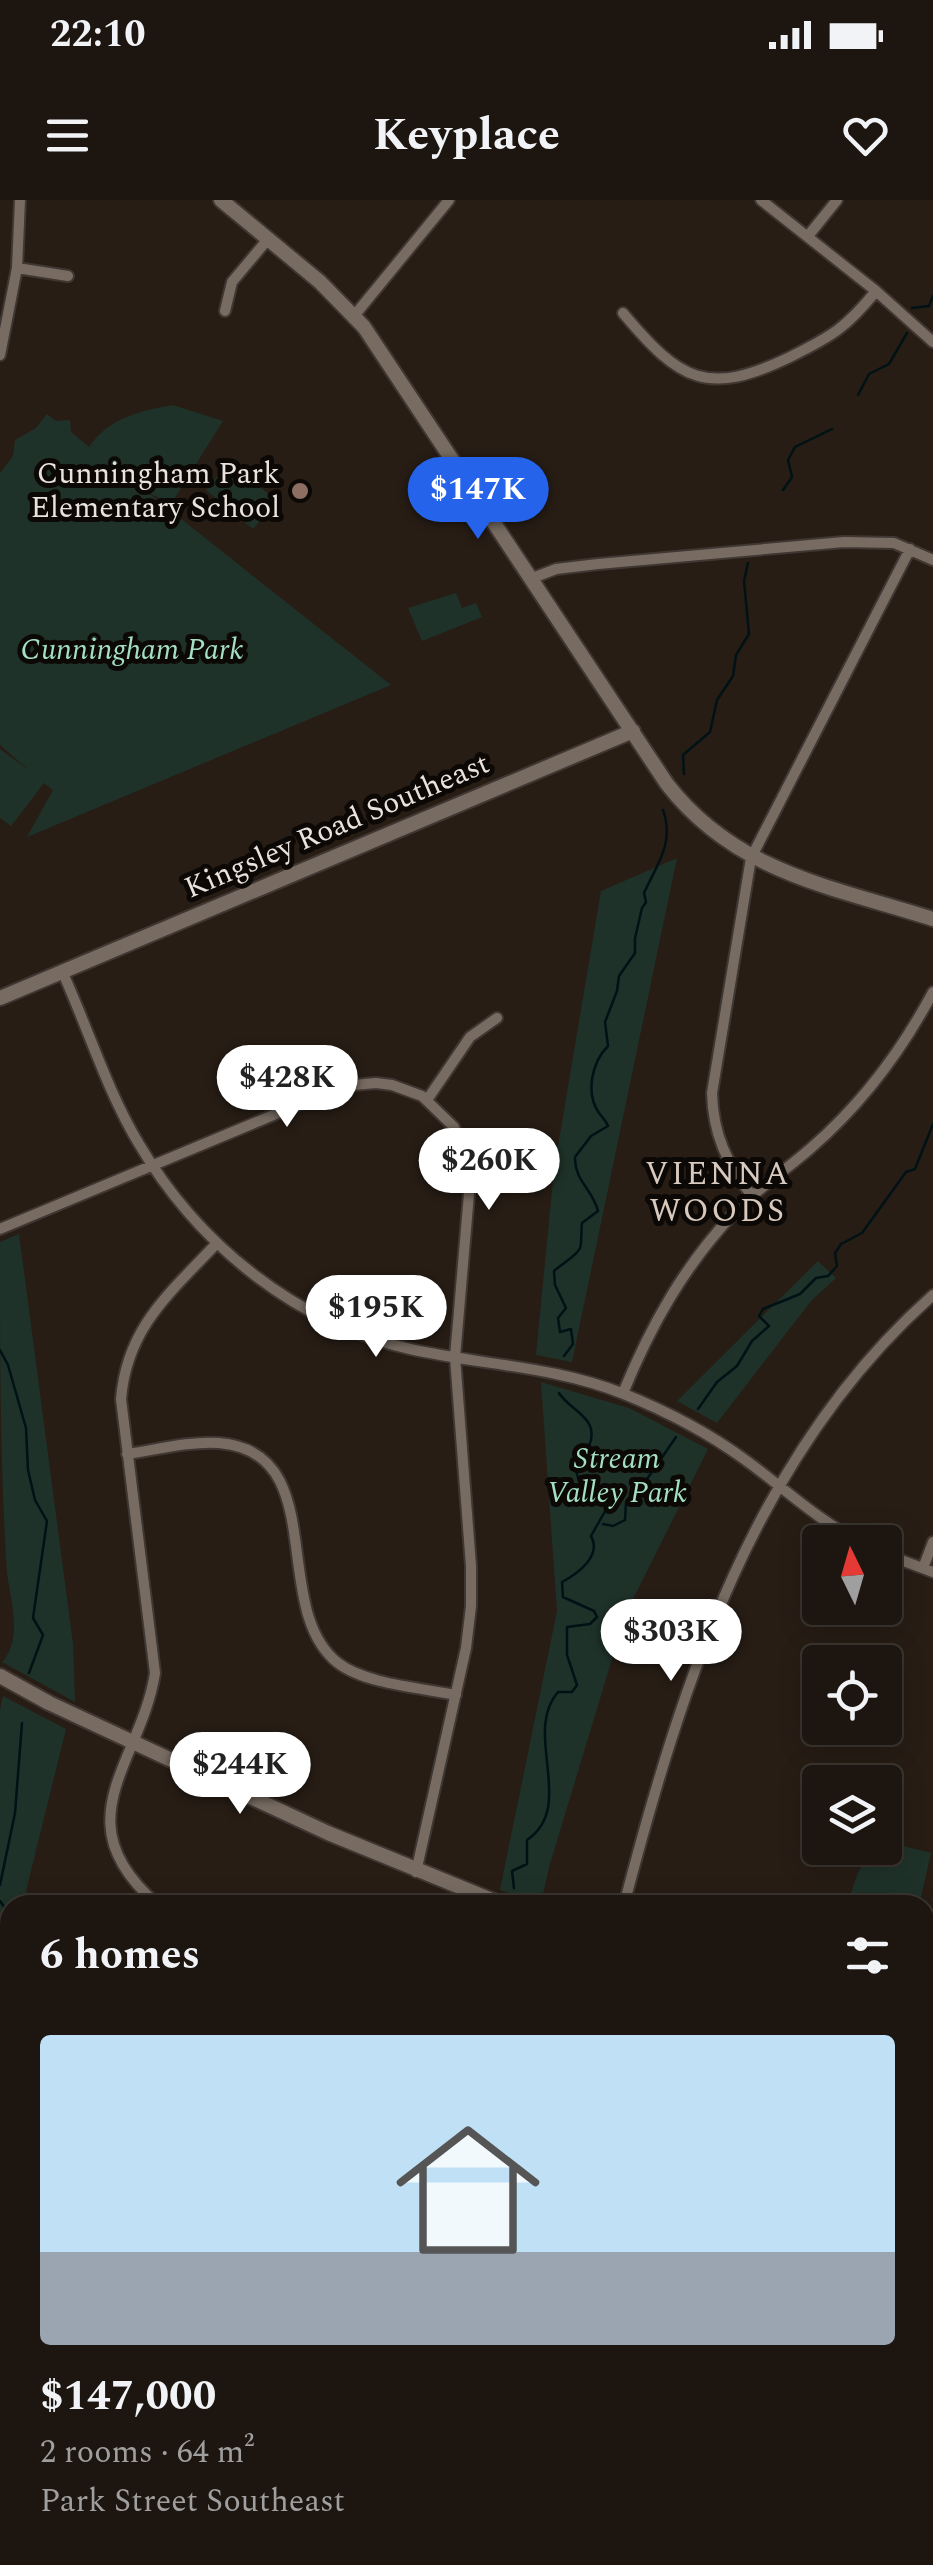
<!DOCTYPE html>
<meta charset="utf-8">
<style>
:root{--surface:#1d1610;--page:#251f19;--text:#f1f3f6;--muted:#a09f9f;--line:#3b3530;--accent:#2563eb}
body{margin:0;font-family:Spectral,serif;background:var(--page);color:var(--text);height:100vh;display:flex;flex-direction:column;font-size:38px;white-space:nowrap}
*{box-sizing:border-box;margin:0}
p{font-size:32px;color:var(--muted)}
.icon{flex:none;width:55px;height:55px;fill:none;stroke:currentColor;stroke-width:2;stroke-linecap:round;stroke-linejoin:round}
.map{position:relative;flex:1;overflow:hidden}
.panel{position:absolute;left:0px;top:1695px;width:935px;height:670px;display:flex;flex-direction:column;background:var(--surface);border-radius:30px 30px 0 0;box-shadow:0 5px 25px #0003,0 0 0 2px var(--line)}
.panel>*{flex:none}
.needle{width:65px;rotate:355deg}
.controls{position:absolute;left:802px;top:1325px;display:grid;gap:20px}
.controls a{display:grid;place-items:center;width:100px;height:100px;border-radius:10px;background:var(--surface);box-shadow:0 5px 25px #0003,0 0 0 2px var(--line);font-size:50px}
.price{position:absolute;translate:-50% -85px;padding:0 22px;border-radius:35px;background:#fff;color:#222;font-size:32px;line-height:65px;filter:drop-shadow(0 2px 5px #0008)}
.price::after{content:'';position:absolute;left:50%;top:60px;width:30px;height:22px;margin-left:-15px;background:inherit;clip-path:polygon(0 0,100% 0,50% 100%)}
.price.selected{background:var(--accent);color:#fff}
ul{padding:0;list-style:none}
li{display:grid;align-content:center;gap:20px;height:530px;padding:0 40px}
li+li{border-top:2px solid var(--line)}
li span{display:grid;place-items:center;height:310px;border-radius:10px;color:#555}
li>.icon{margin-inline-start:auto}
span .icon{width:180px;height:180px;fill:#fffc;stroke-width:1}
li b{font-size:42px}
h2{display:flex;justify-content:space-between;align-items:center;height:120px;padding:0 40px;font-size:42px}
.status{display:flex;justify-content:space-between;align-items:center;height:70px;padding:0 50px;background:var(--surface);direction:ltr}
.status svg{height:28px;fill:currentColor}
header{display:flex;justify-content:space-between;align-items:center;height:130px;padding:0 40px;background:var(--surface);font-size:45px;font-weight:700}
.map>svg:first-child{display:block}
</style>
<div class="status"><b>22:10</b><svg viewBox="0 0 49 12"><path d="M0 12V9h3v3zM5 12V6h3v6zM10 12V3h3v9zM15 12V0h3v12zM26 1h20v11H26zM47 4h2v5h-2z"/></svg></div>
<header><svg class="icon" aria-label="menu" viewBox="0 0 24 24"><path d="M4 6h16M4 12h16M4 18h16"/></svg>Keyplace<svg class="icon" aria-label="heart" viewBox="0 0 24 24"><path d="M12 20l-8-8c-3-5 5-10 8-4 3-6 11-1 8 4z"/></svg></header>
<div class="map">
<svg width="933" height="2365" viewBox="0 0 933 2365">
<rect width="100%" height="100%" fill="#271d15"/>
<path fill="#1f3229" d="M173,205L223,221L171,304L147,292L391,485L27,637L53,590L44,583L11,626L0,618V549L30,571L0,545V273L13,256L15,240L36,228L47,214L56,221L70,220L71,232L89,247C109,218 139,211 173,205Z
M229,262L277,301L253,329L206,290Z
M456,393L462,408L476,403L482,417L422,441L408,408Z
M677,658L572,1162L536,1155L554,970L601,691Z
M19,1034L73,1444L75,1502L2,1462C23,1439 11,1402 7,1373C0,1265 0,1152 0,1042Z
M818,1061L836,1078L811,1101L717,1223L677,1201Z
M541,1182L629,1208L708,1249L626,1413L549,1667L541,1703L500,1690L557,1411Z
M3,1496L66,1529L26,1691L34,1705H10V1869L3,1856L0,1835V1510Z
M899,1645L931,1653L919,1705H876L850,1698C859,1666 864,1650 899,1645Z
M81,2355H498L437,2365H78Z"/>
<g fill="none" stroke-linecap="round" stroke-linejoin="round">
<path stroke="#001215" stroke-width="2.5" d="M912,108L929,106L933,96
M858,195L869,174L889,164L907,133
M783,290L792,277L788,260L795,247L832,229
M684,574L683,555L710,532L717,500L733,476L736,455L749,434L744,381L748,363
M0,1150L8,1165L26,1228L28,1270L35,1300L47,1321L33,1418L43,1435L29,1473
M564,1156L573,1144L571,1129L560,1132L558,1118L566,1108L555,1085L554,1071C561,1064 577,1056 580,1048C582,1042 581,1030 582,1023L598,1011C593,990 574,980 575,957L591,936L608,926C606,921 602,917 599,913C585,893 592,862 608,846L605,822L617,791L619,776L635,753V738L642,708L646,702L644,693C656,666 675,643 663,610
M698,1209L717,1182L737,1166L752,1141L769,1126L759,1116L763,1109L800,1094L816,1078L828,1076L837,1066L835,1053L841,1044L862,1033L906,972L915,969L933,924
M603,1324L613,1326L625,1320L626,1302L636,1295L676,1237
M0,1685L15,1613L22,1523
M514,1688L512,1671L527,1664V1640C577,1606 522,1533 558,1492H572L577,1485L567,1455V1427L590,1424L597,1417L594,1411L563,1397L562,1382C579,1373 602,1355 591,1336L608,1306L602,1295L579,1281L575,1267C579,1260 586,1254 589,1246C601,1218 570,1211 559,1193
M0,1701L10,1715
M151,2365L153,2355
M208,2365L216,2355"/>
<g stroke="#403733" stroke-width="14">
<path id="street" d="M761,0L876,91L933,142
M808,36L837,0
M17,68L68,76
M225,111L232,82L268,39
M623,113C680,181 707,197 790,157C832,136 846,128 876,91
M354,116L449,0
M0,155L17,68L20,0
M530,379L556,369L598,364L844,342L894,343L933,360
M62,771C88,828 107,891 139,944C198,1044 295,1123 410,1149C481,1165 555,1166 624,1194C666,1211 707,1232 744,1259C783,1287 816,1319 860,1342
M427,900L470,837L497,818
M752,996C727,964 713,934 712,893L751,658L910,349
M0,1029L343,886L376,883L392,885L422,896L454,927L471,971L455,1157L471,1366V1406L466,1448L416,1672
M623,1193C651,1125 684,1066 735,1012C758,988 786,970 811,948C863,903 901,852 933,792
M127,1254C156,1250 189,1241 219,1243C332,1252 268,1408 338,1463C365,1484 422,1488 456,1495
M885,1354L933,1372
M923,1368L933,1342
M158,1705C60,1621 141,1563 155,1473L121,1199C127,1127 170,1093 217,1043
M624,1705C682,1483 755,1252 933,1095
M925,1945L933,1921
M0,2062L10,2086
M0,2255L10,2214"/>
</g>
<g stroke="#403733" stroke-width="18">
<path id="secondary" d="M221,0L320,82L364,127L667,584C736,673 833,687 933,719
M0,798L633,531
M0,1476L49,1503L328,1633L504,1705
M925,1857L933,1860
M933,2249V2288"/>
</g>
<g stroke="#403733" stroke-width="21">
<path id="highway" d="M925,2311L933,2310
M925,2337L933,2335
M611,2365L673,2355
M751,2365L813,2355"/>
</g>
<use href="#street" stroke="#786c62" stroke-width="10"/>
<use href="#secondary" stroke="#786c62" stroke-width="14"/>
<use href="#highway" stroke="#c6aa68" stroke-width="18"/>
<path stroke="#aca49e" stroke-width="2.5" stroke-dasharray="15 8" stroke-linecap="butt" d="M931,2356H933
M825,2365L886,2355
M877,2365L915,2359"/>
</g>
<circle fill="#8d6e63" stroke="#0c0806" stroke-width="4" cx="300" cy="291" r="10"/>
<g text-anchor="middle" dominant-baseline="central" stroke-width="10" stroke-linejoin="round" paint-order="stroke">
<g font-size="30" fill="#e9e2dd" stroke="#0c0806" text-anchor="end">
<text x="280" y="274">Cunningham Park<tspan x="280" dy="34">Elementary School</tspan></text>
</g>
<g font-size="30" font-style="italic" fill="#a3dfc3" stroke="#0c0806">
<text x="132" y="450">Cunningham Park</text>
<text x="617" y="1259">Stream<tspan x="617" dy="34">Valley Park</tspan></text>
</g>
<g font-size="30" fill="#e9e2dd" stroke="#0c0806">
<text transform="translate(337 626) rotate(-23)">Kingsley Road Southeast</text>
</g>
<g font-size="32" letter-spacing="2.5" fill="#d7c9be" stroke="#0c0806">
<text x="718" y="974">VIENNA<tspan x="718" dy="37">WOODS</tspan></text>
</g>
</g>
</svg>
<div class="controls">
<a><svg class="needle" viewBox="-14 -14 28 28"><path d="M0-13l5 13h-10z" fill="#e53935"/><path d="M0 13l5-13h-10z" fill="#a09f9f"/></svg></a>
<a><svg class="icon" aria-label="locate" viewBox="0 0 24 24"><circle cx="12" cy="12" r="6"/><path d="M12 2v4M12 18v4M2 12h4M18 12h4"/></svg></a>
<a><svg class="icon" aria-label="layers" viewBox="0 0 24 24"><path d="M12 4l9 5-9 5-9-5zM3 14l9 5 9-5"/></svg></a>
</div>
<b class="price selected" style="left:478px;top:342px">$147K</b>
<b class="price" style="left:287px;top:930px">$428K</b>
<b class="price" style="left:489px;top:1013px">$260K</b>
<b class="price" style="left:376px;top:1160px">$195K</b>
<b class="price" style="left:671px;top:1484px">$303K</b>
<b class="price" style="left:240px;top:1617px">$244K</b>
<section class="panel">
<h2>6 homes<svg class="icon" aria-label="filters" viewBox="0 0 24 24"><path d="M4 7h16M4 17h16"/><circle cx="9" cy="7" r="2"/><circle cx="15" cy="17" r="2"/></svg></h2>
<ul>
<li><span style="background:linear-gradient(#bfe0f5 70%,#9aa5b1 0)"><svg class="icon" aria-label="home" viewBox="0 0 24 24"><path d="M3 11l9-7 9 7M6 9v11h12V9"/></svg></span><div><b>$147,000</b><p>2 rooms · 64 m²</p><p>Park Street Southeast</p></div></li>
</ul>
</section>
</div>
